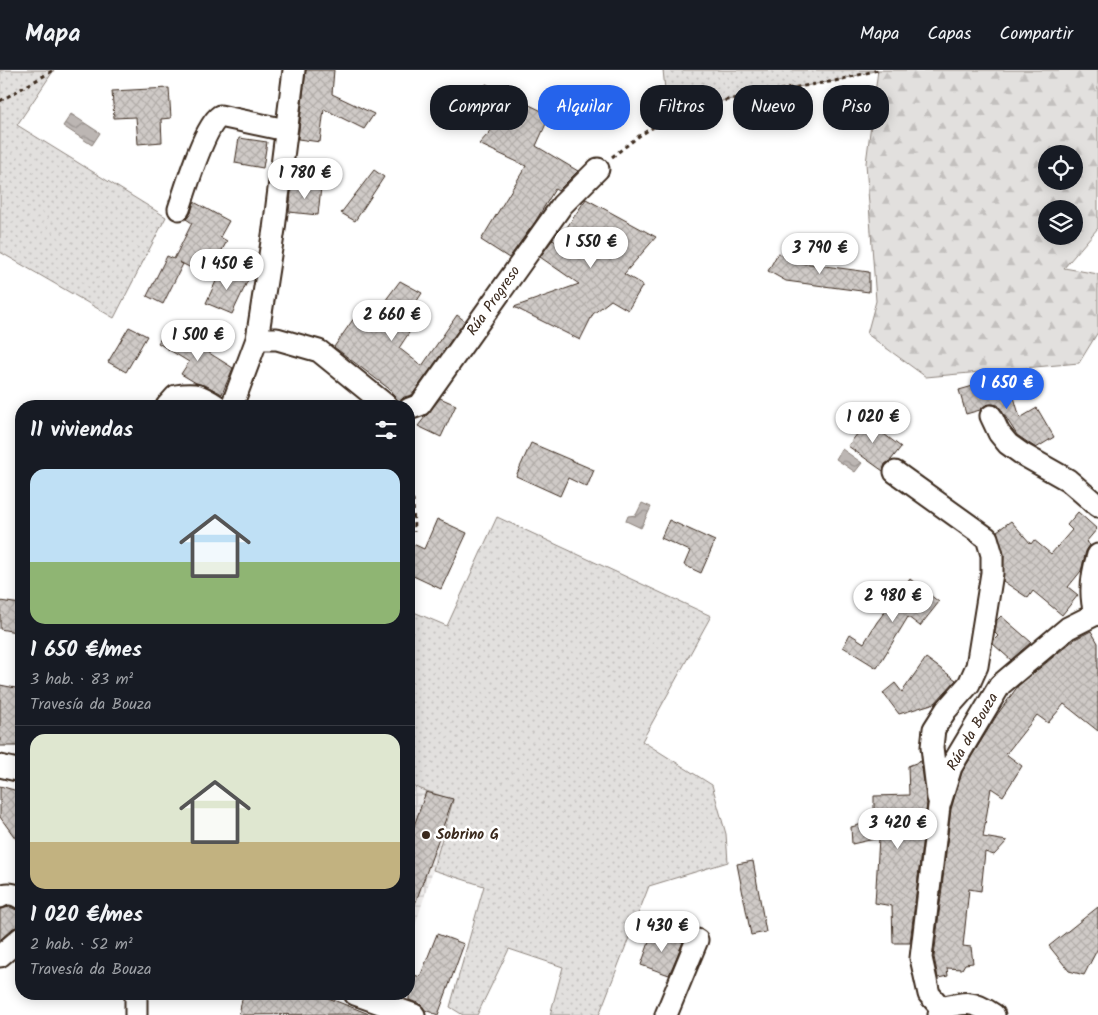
<!DOCTYPE html>
<html lang="es">
<meta charset="utf-8">
<style>
:root{--surface:#171b24;--page:#242831;--text:#f1f3f6;--muted:#9ea1a6;--line:#363941;--accent:#2563eb}
body{margin:0;font-family:Kalam,sans-serif;background:var(--page);color:var(--text);height:100vh;display:flex;flex-direction:column;font-size:19px;white-space:nowrap}
*{box-sizing:border-box;margin:0}
p{font-size:16px;color:var(--muted)}
.icon{flex:none;width:28px;height:28px;fill:none;stroke:currentColor;stroke-width:2;stroke-linecap:round;stroke-linejoin:round}
.map{position:relative;flex:1;overflow:hidden}
.panel{position:absolute;left:15px;top:330px;width:400px;height:600px;display:flex;flex-direction:column;background:var(--surface);border-radius:20px;box-shadow:0 2px 12px #0003}
.panel>*{flex:none}
.guide{position:absolute;left:430px;top:15px;width:475px;height:45px;display:flex;gap:10px}
.buttons{position:absolute;left:1038px;top:75px;display:grid;gap:10px}
.buttons a{display:grid;place-items:center;width:45px;height:45px;border-radius:50%;background:var(--surface);box-shadow:0 2px 12px #0003;font-size:25px}
.price{position:absolute;translate:-50% -42px;padding:0 11px;border-radius:18px;background:#fff;color:#222;font-size:16px;line-height:32px;filter:drop-shadow(0 1px 2px #0008)}
.price::after{content:'';position:absolute;left:50%;top:30px;width:15px;height:11px;margin-left:-8px;background:inherit;clip-path:polygon(0 0,100% 0,50% 100%)}
.price.current{background:var(--accent);color:#fff}
ul{padding:0;list-style:none}
li{display:grid;align-content:center;gap:10px;height:265px;padding:0 15px}
li+li{border-top:1px solid var(--line)}
li span{display:grid;place-items:center;height:155px;border-radius:15px;color:#555}
li>.icon{margin-inline-start:auto}
span .icon{width:90px;height:90px;fill:#fffc;stroke-width:1}
li b{font-size:21px}
h2{display:flex;justify-content:space-between;align-items:center;height:60px;padding:0 15px;font-size:21px}
.tag{padding:0 18px;border-radius:20px;background:var(--surface);box-shadow:0 2px 12px #0003;font-size:18px;line-height:45px}
.tag.current{background:var(--accent);color:#fff}
header{display:flex;align-items:center;gap:30px;box-sizing:border-box;height:70px;padding:0 25px;background:var(--surface);border-bottom:1px solid var(--line)}
header strong{font-size:24px}
nav{display:flex;gap:28px;margin-inline-start:auto;font-size:18px}
.map>svg:first-child{display:block}
</style>
<header>
<strong>Mapa</strong>
<nav><a>Mapa</a><a>Capas</a><a>Compartir</a></nav>
</header>
<div class="map">
<svg width="1098" height="945" viewBox="0 0 1098 945">
<defs>
<pattern id="industrial-grid" width="8" height="8" patternUnits="userSpaceOnUse" patternTransform="scale(1.25)"><rect width="8" height="8" fill="#f1efee"/><path d="M0 4h8M4 0v8" fill="none" stroke="#d0cdcc"/></pattern>
<pattern id="grass-dots" width="8" height="8" patternUnits="userSpaceOnUse" patternTransform="scale(1.25)"><rect width="8" height="8" fill="#e2e0de"/><path d="M2 2h.1M6 6h.1" fill="none" stroke="#c3c0be" stroke-width="1.8" stroke-linecap="round"/></pattern>
<pattern id="forest-firs" width="22" height="20" patternUnits="userSpaceOnUse" patternTransform="scale(1.25)"><rect width="22" height="20" fill="#e2e0de"/><path d="M5 1l3.5 6h-7zM16 11l3.5 6h-7z" fill="#c3c0be"/></pattern>
<pattern id="water-waves" width="16" height="10" patternUnits="userSpaceOnUse" patternTransform="scale(1.25)"><rect width="16" height="10" fill="#bcb6b3"/><path d="M0 5q4-4 8 0t8 0" fill="none" stroke="#9a9491"/></pattern>
<pattern id="building-cross-hatch" width="8" height="8" patternUnits="userSpaceOnUse" patternTransform="scale(1.25)"><rect width="8" height="8" fill="#cfcac7"/><path d="M0 0l8 8M0 8l8-8" fill="none" stroke="#b3aeaa"/></pattern>
</defs>
<rect width="100%" height="100%" fill="#fff"/>
<filter id="ink" filterUnits="userSpaceOnUse"><feTurbulence type="fractalNoise" baseFrequency=".02" numOctaves="2"/><feDisplacementMap in="SourceGraphic" scale="10" xChannelSelector="R" yChannelSelector="G"/><feConvolveMatrix kernelMatrix="1 2 1 2 8 2 1 2 1" color-interpolation-filters="sRGB"/></filter>
<g filter="url(#ink)">
<path fill="url(#industrial-grid)" d="M409,715L453,729L433,800L409,874Z"/>
<path fill="url(#grass-dots)" stroke="#8e857e" d="M0,0H54L17,55L166,147L114,248L0,182Z
M663,0H878L835,11L773,21L691,37L668,48Z
M497,447L711,546L642,671L712,715L726,764L728,792L649,816L599,945H550L563,897L509,879L477,945H463L450,937L484,816L433,800L453,730L409,715V540L447,556Z"/>
<path fill="url(#forest-firs)" stroke="#8e857e" fill-rule="evenodd" d="M878,0H1098V158L1064,198L1098,204V262L1079,293L926,307L867,264L876,231L866,93ZM1046,84H1074V111H1046ZM1046,139H1074V166H1046Z"/>
<path fill="url(#water-waves)" stroke="#887e77" d="M71,44L100,63L92,75L63,56Z
M842,379L862,393L855,402L836,389Z
M642,433L651,437L641,458L626,451L628,446L636,445Z"/>
<path fill="url(#building-cross-hatch)" stroke="#3b2a1e" d="M306,0H334L332,24L374,44L364,59L324,39L320,72L298,69Z
M486,14L550,45L536,76L578,101L558,121L555,119L535,152L509,188L481,170L526,96L479,74L496,55L472,44Z
M169,18L171,48L161,49L162,72L138,74L136,47L114,48L112,21Z
M239,68L267,72L263,98L235,93Z
M374,100L384,107L355,151L341,143Z
M292,114L321,117L318,145L289,142Z
M586,129L656,167L624,204L643,215L628,240L611,230L593,244L580,270L514,237L579,214L540,187L553,169L557,172Z
M194,132L229,151L220,167L227,171L208,206L179,192L183,194L163,234L147,226L167,186L174,189L192,153L186,149L191,143Z
M778,183L795,192L869,202V222L786,211L768,201Z
M222,198L248,210L232,244L206,233Z
M400,211L422,223L415,234L424,240L399,278L422,296L457,245L465,251L412,325L404,327L399,332L391,323L392,321L334,277L361,238L373,247Z
M129,257L147,266L126,302L108,292Z
M168,257L233,298L222,324L207,316L196,313L181,304L189,292L158,273Z
M1008,306L1020,348L1037,338L1054,367L1036,378L1017,365L998,335L992,334L986,335L980,340L966,344L959,320Z
M440,328L456,335L441,367L418,356Z
M859,345L901,377L891,390L885,394L883,401L848,376L858,363L850,357Z
M531,373L594,400L587,417L568,408L560,426L516,406Z
M1078,442L1097,459L1086,472L1090,475L1086,481L1081,501L1068,517L1078,525L1062,545L1033,521L1028,528L1003,511L1004,485L997,461L1011,451L1031,474L1034,470L1051,484L1072,460L1067,455Z
M437,449L467,463L441,519L409,504V472L424,479Z
M669,450L715,471L701,503L684,495L690,481L661,468Z
M910,509L939,532L920,556L908,547L877,598L843,577L850,564L864,573L877,552Z
M0,531L21,534V563L0,559Z
M1001,546L1031,572L1011,590L993,574L994,570L998,566L995,563L997,550Z
M1091,561L1098,573V661L1064,634L1048,653L1037,645L1006,684L1022,696L1003,726L991,718L983,767L1007,771L994,785L985,782L981,821L969,819L963,876L971,877L973,893L965,894L962,899L947,898L948,906L938,908L934,887L951,739L962,702L997,645L1018,616L1075,569Z
M926,588L956,610L935,633L899,644L883,623L895,613L902,622Z
M0,615L21,619V676H0Z
M921,691L927,733L910,873H893L892,836L875,833L879,768L852,774L851,757L874,751V726L909,725L908,696Z
M0,716L21,722V776L0,747Z
M426,722L453,729L411,845H409V770Z
M753,791L766,862L751,865L737,794Z
M10,837L21,842V856L13,858L0,870V839Z
M1098,837V878L1084,905L1069,901L1049,876Z
M653,861L683,872L669,905L641,895Z
M437,864L464,874L438,945L425,940L419,933L409,930V903L420,907Z
M243,924H318L369,944L239,945Z"/>
<g fill="none" stroke-linecap="round" stroke-linejoin="round">
<g stroke="#3b2a1e" stroke-width="25">
<path id="minor" d="M179,139C186,118 204,57 220,46L286,60
M257,269H277L319,281L387,336
M167,336L176,326C196,323 200,325 217,336
M232,336L257,269L274,159L294,0
M409,339L420,335L562,135L598,99
M991,346L999,363L1008,374L1022,384L1068,410L1098,436
M895,402L987,468L992,485V503L977,596L969,614L946,640L934,659L932,677L938,728
M1095,543C1089,523 1092,504 1098,485
M0,696L21,701
M0,827C7,822 15,824 21,828
M0,886L21,868
M355,924L414,945
M941,938C965,932 973,930 994,945
M136,945V924
M666,945L697,870
M939,945L941,938L929,924L921,888L939,736L951,697L1000,615L1068,558L1098,543"/>
</g>
<path stroke="#3b2a1e" stroke-width="3" stroke-dasharray="4 4" stroke-linecap="butt" d="M0,31L54,0
M612,87L639,66L668,48L691,37L773,21L835,11L878,0
M409,422L413,431L414,462"/>
<use href="#minor" stroke="#fff" stroke-width="21"/>
</g>
</g>
<circle fill="#3b2a1e" stroke="#fff" stroke-width="2" cx="426" cy="765" r="5"/>
<g text-anchor="middle" dominant-baseline="central" stroke-width="5" stroke-linejoin="round" paint-order="stroke">
<g font-size="15" fill="#3b2a1e" stroke="#fff">
<text transform="translate(494 231) rotate(-55)">Rúa Progreso</text>
<text transform="translate(973 662) rotate(-60)">Rúa da Bouza</text>
</g>
<g font-size="15" font-weight="bold" fill="#3b2a1e" stroke="#fff" text-anchor="start">
<text x="436" y="765">Sobrino G</text>
</g>
</g>
</svg>
<div class="buttons">
<a><svg class="icon" aria-label="locate" viewBox="0 0 24 24"><circle cx="12" cy="12" r="6"/><path d="M12 2v4M12 18v4M2 12h4M18 12h4"/></svg></a>
<a><svg class="icon" aria-label="layers" viewBox="0 0 24 24"><path d="M12 4l9 5-9 5-9-5zM3 14l9 5 9-5"/></svg></a>
</div>
<b class="price" style="left:305px;top:130px">1 780 €</b>
<b class="price" style="left:591px;top:199px">1 550 €</b>
<b class="price" style="left:820px;top:205px">3 790 €</b>
<b class="price" style="left:227px;top:221px">1 450 €</b>
<b class="price" style="left:392px;top:272px">2 660 €</b>
<b class="price" style="left:198px;top:292px">1 500 €</b>
<b class="price current" style="left:1007px;top:340px">1 650 €</b>
<b class="price" style="left:873px;top:374px">1 020 €</b>
<b class="price" style="left:893px;top:553px">2 980 €</b>
<b class="price" style="left:898px;top:780px">3 420 €</b>
<b class="price" style="left:662px;top:883px">1 430 €</b>
<div class="guide">
<a class="tag">Comprar</a>
<a class="tag current">Alquilar</a>
<a class="tag">Filtros</a>
<a class="tag">Nuevo</a>
<a class="tag">Piso</a>
</div>
<section class="panel">
<h2>11 viviendas<svg class="icon" aria-label="filters" viewBox="0 0 24 24"><path d="M4 7h16M4 17h16"/><circle cx="9" cy="7" r="2"/><circle cx="15" cy="17" r="2"/></svg></h2>
<ul>
<li><span style="background:linear-gradient(#bfe0f5 60%,#8fb573 0)"><svg class="icon" aria-label="home" viewBox="0 0 24 24"><path d="M3 11l9-7 9 7M6 9v11h12V9"/></svg></span><div><b>1 650 €/mes</b><p>3 hab. · 83 m²</p><p>Travesía da Bouza</p></div></li>
<li><span style="background:linear-gradient(#dfe7d0 70%,#c2b280 0)"><svg class="icon" aria-label="home" viewBox="0 0 24 24"><path d="M3 11l9-7 9 7M6 9v11h12V9"/></svg></span><div><b>1 020 €/mes</b><p>2 hab. · 52 m²</p><p>Travesía da Bouza</p></div></li>
</ul>
</section>
</div>
